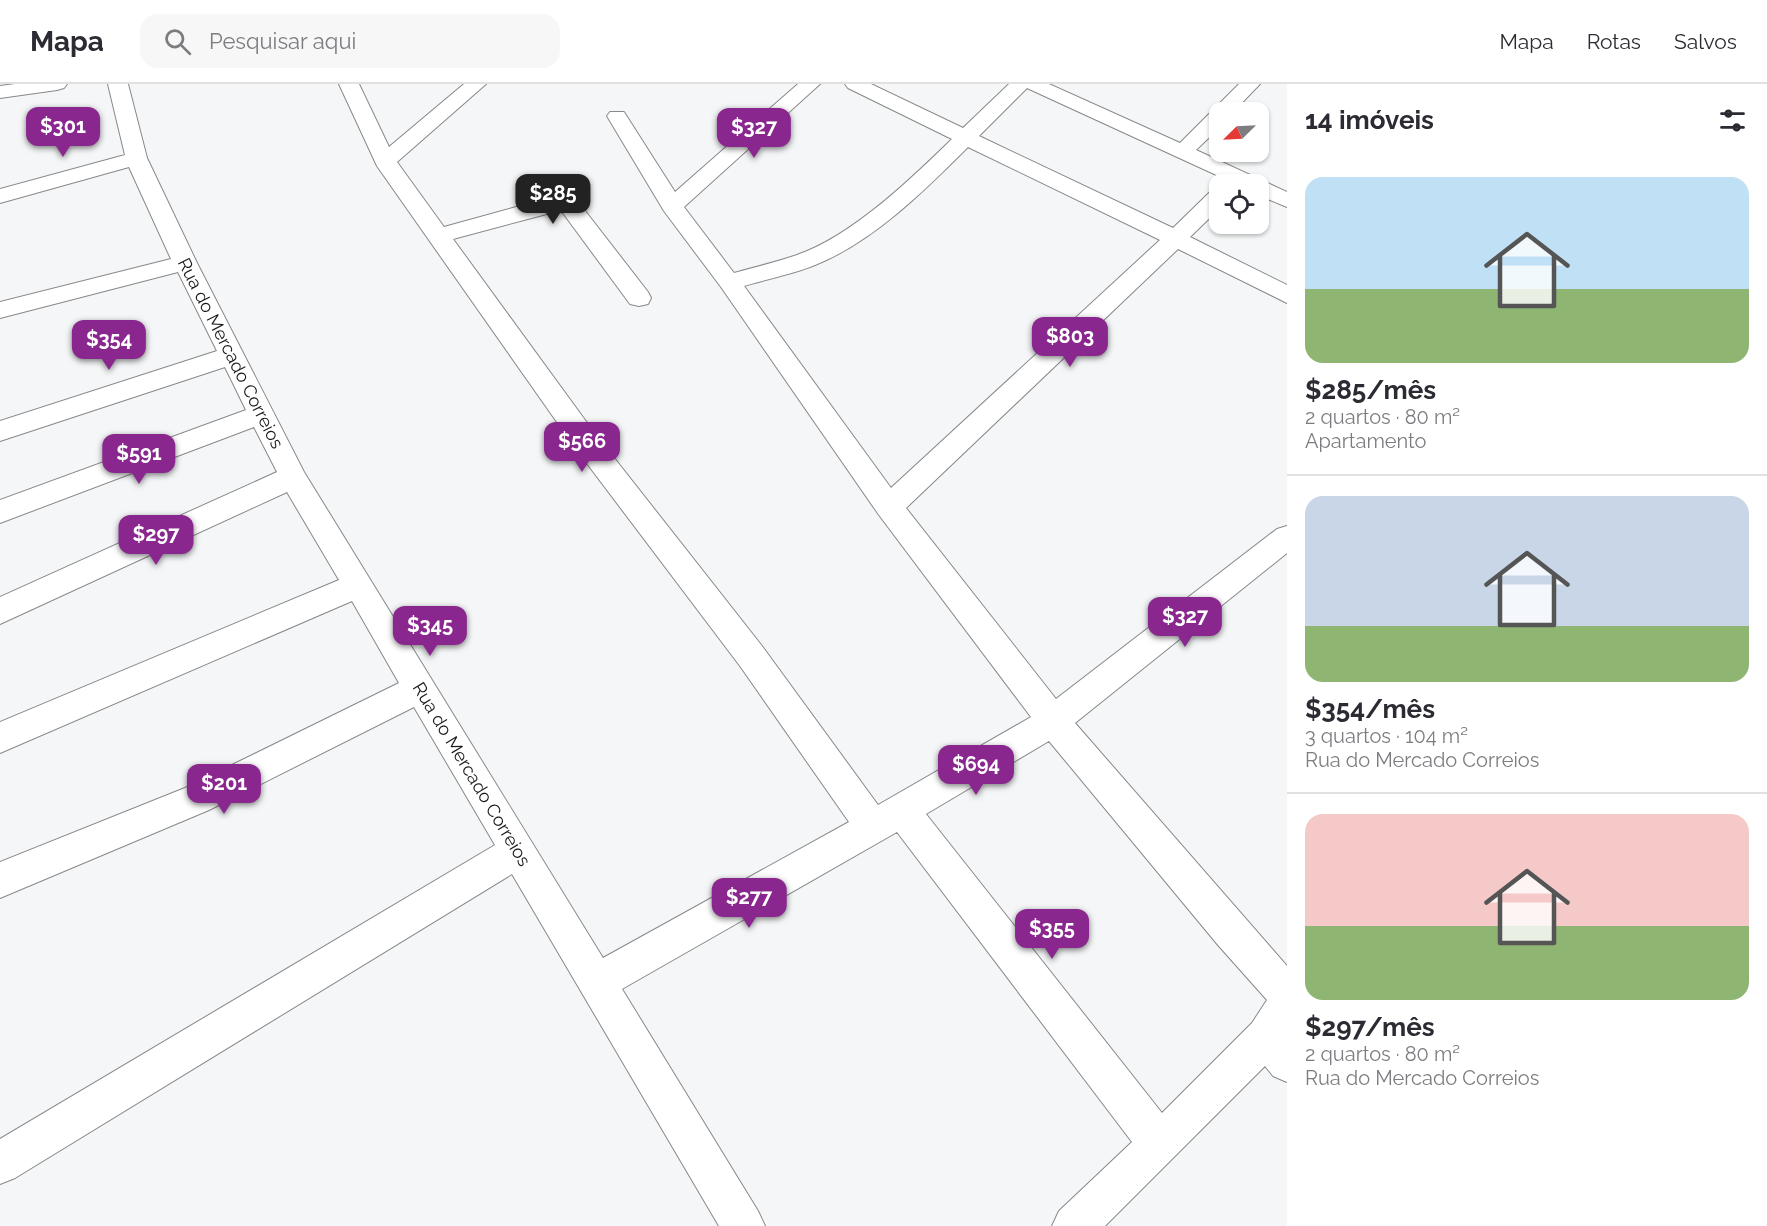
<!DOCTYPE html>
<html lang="pt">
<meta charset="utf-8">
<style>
:root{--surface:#fff;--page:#f7f7f7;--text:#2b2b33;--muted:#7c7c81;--line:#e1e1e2;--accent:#8a278f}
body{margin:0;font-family:Raleway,sans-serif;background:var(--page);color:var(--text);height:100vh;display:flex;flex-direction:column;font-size:22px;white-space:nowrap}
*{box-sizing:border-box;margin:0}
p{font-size:20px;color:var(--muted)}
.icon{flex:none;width:33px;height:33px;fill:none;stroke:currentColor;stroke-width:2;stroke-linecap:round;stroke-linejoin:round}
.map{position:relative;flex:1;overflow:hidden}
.drawer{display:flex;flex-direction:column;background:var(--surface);width:480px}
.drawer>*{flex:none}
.needle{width:39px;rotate:246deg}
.controls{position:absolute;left:1209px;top:18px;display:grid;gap:12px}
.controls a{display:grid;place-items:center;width:60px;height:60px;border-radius:12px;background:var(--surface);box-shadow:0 2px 4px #0004;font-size:30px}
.price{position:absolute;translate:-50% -51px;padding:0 14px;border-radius:12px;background:var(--accent);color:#fff;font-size:20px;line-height:39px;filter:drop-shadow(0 2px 3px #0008)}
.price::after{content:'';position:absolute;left:50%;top:36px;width:18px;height:14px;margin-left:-9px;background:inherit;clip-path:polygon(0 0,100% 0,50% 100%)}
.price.selected{background:#222;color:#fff}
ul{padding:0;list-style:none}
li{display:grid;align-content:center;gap:12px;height:318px;padding:0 18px}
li+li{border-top:2px solid var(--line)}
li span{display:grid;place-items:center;height:186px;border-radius:18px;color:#555}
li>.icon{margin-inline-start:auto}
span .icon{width:108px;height:108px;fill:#fffc;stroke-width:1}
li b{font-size:26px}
h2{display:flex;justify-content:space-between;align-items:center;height:72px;padding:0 18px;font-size:26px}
header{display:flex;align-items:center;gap:36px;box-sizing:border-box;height:84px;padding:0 30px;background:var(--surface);border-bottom:2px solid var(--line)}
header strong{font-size:28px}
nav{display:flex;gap:33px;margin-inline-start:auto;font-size:21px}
.search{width:420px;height:54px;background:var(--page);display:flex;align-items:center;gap:15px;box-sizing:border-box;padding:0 21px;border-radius:18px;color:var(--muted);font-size:22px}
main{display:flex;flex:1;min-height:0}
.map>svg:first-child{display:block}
</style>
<header>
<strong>Mapa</strong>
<div class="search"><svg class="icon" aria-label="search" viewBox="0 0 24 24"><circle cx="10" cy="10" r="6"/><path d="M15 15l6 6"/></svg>Pesquisar aqui</div>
<nav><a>Mapa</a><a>Rotas</a><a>Salvos</a></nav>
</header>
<main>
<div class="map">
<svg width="1287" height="1142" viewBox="0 0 1287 1142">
<rect width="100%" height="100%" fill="#f5f6f7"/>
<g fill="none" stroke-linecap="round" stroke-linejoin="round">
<g stroke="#878889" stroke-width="2">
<path id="minor" d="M15,0H67L64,4L57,6L0,14V2Z
M108,0H128L147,74L197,179L304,388L603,874L849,738L740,582L573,361L377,82L339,0H359L389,63L464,0H486L397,78L444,143L549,114L560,113L579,119L648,208L651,214L648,220L639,222L630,220L563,129L558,127L453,155L593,347L762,562L878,721L1031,633L879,431L721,203L664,127L607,32L610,28H624L675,108L798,0H820L684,123L734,189C755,183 777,178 797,171C852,152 911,95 952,55L848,4L845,0H871L963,44L1009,0H1049L1180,59L1239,0H1260L1233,28H1220V43L1196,66L1287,108V123L1258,111V100H1236L1027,4L979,52L1173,144L1212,106L1220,105V124L1190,153L1287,201V219L1178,165L906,424L1056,615L1277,445L1287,442V469L1075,639L1287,882V998L1273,992L1265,982L1105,1142H1052L1059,1127L1132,1058L897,748L622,905L758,1127L765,1142H719L512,790L15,1094L0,1100V1055L495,761L414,623L209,726L0,814V778L185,704L399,599L352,517L0,669V638L339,496L287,408L0,540V513L277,388L254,343L0,439V416L246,326L225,283L0,357V337L217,267L178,188L0,234V218L171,175L129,83L0,119V105L125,71ZM968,63L1160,156L891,404L744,202C767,195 793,190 815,181C873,158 925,106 968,63ZM1049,657L1218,861L1267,916L1252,939L1162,1029L926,730Z"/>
</g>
<use href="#minor" fill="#fff" fill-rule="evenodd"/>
</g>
<g text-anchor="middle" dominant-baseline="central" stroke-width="4.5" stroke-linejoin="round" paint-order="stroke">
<g font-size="18" fill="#1a1a1b" stroke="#fff">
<text transform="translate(231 269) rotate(63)">Rua do Mercado Correios</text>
<text transform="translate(472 690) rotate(59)">Rua do Mercado Correios</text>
</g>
</g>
</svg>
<div class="controls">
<a><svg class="needle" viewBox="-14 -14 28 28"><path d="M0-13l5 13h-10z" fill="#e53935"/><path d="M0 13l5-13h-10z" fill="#7c7c81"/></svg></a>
<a><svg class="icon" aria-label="locate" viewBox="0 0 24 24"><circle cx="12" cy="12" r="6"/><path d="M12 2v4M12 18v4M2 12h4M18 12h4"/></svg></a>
</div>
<b class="price" style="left:63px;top:74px">$301</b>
<b class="price" style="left:754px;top:75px">$327</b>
<b class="price selected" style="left:553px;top:141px">$285</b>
<b class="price" style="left:1070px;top:284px">$803</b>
<b class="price" style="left:109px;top:287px">$354</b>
<b class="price" style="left:582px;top:389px">$566</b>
<b class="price" style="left:139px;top:401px">$591</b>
<b class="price" style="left:156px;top:482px">$297</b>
<b class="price" style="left:1185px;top:564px">$327</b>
<b class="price" style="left:430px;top:573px">$345</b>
<b class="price" style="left:976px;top:712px">$694</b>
<b class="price" style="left:224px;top:731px">$201</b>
<b class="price" style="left:749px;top:845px">$277</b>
<b class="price" style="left:1052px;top:876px">$355</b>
</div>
<section class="drawer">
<h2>14 imóveis<svg class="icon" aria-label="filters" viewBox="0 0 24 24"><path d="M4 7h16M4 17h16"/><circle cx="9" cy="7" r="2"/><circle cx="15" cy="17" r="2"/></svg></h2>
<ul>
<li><span style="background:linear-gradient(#bfe0f5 60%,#8fb573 0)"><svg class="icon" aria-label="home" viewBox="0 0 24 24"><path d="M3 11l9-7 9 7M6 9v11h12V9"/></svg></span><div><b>$285/mês</b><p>2 quartos · 80 m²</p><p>Apartamento</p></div></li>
<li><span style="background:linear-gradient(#c9d6e8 70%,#8fb573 0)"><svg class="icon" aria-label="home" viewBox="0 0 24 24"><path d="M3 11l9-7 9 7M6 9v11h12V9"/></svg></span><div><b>$354/mês</b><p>3 quartos · 104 m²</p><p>Rua do Mercado Correios</p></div></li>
<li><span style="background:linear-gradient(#f6c9c9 60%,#8fb573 0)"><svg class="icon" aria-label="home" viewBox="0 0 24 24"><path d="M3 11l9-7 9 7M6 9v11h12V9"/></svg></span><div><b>$297/mês</b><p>2 quartos · 80 m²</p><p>Rua do Mercado Correios</p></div></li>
</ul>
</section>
</main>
